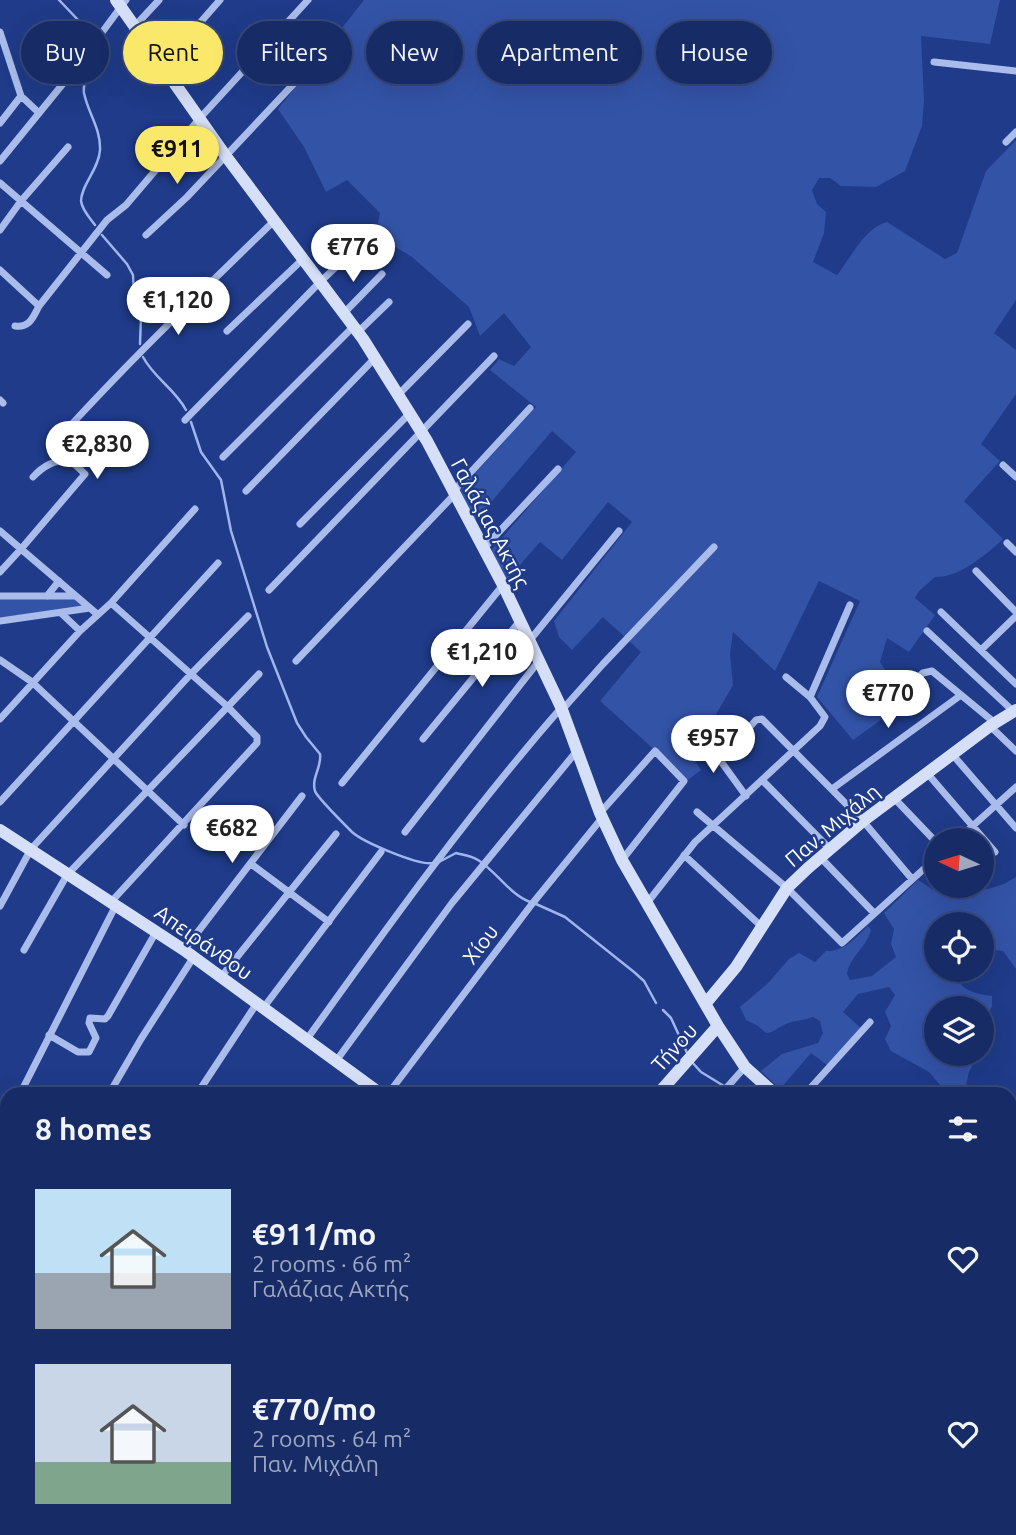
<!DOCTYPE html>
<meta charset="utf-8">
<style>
:root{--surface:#172c67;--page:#20346d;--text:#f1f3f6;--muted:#9ea7c0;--line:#36487b;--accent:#f9e86a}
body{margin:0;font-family:Ubuntu,sans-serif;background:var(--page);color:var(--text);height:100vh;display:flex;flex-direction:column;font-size:26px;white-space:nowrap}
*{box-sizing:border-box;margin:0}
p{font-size:23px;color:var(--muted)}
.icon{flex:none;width:38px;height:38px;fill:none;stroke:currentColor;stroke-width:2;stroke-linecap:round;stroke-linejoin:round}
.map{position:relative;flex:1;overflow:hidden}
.side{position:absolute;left:0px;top:1087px;width:1017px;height:450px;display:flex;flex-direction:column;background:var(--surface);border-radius:21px 21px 0 0;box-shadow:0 7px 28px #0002,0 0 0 2px var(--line)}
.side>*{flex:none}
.top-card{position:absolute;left:21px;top:21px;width:975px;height:63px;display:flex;gap:14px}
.needle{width:46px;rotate:274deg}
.buttons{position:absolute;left:924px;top:828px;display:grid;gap:14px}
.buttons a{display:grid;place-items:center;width:70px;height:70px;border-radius:50%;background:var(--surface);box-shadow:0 7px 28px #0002,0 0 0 2px var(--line);font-size:35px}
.price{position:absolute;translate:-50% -60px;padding:0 16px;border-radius:24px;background:#fff;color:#222;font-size:23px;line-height:46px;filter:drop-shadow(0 2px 4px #0008)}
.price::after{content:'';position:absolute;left:50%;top:42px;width:21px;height:16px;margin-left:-10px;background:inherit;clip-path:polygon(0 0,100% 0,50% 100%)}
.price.on{background:var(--accent);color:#111}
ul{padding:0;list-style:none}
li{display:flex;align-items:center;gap:21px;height:175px;padding:0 35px}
li span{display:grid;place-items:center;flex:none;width:196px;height:140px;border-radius:0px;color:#555}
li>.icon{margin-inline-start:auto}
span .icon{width:84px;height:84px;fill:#fffc;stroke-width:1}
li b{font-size:30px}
h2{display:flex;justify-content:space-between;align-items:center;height:84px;padding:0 35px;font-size:30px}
.tag{padding:0 24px;border-radius:32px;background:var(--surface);box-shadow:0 7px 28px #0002,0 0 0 2px var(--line);font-size:24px;line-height:63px}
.tag.on{background:var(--accent);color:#111}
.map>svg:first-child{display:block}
</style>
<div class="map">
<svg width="1016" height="1535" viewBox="0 0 1016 1535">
<rect width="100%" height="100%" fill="#1f3b89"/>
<path fill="#3353a7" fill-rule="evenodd" d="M364,0H1000L990,44L921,36L924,101L922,126L905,171L876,187L841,186L830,178H819L812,190L817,204L826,212L824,233L813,262L837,275C851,258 864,228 887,222L945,259L957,253L986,171L1016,140V300L994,333L1016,350V394L981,444L1000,461L964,501L1003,539C987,554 959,578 935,577L919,591L915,598L935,615L909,652L887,638L880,662L906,702L853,740L817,697L860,601L819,581L775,671L733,632L730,654L733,685L692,756L701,770L688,780L600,701L641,652L603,617L572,650L559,637L554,621L632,522L608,502L562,560L540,542L506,581L490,552L576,452L552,431L473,523L460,493L463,486L536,407L490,370L499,359L514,366L531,347L504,313L480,336L469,307L412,257L389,243L377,229L380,213L347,180L326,192L304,147L278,109Z
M0,599H75L83,606L0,618Z
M1016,877V969L1003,951L988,949L982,970L955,977C964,991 976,994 992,996V1006L982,1028V1008H936V1054H978L969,1072L965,1089L959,1094H948L929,1072L891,1051L885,1039L891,1026L885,1012L895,995L889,987L858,994L843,1012L861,1028L827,1065L811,1053L780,1089L761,1071L782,1054L818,1043L823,1033L820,1021L813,1017C803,1021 792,1020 782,1026C775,1029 774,1033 766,1033L758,1026L746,1020L740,1007L768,983L789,959L799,953L815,962L826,951C844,952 855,938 868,926L871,930C867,947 850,956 847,974L850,980L872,976L896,957L891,944L894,929L884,913L918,880L935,891L952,896L969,887L988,889L1004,884ZM936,924H982V970H936Z"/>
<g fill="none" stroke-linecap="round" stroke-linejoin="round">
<path stroke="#9eb5ed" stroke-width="2.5" d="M59,0L80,22L91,38
M95,225C90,218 82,210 81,201C81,185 99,169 100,150C101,129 88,113 84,93C82,78 94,66 96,51
M102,235L127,264L133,275L134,296L141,317L140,344
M143,357C154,378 175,389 186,410
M191,422L201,452L221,480L231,531L267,647L297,723L306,737L320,754C322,767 311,778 315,791C317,797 346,826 352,832C363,842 419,866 433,863
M439,862L456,853C463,855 472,856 478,860C496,871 509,894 530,902
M536,904L565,917L634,972L644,981L656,1003
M663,1010L671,1018L688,1055
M691,1061L701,1072L737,1094
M1010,1341L1016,1345"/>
<path stroke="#aabceb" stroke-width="7" d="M134,27L159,0
M0,32L21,96
M934,62L1016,71
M162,66L220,0
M0,123L21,96L38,112
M1006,142L1016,132
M0,161L75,69L126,0
M0,183L107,275
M0,230L21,201L68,147
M146,235L187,197L334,41
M0,270L39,306L107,220L126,205L200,118L308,0
M344,313L382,274
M15,326C30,328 33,317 39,306
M227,331L303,259
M358,332L389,302
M398,395L468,324
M0,400L3,403
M185,420L319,283L355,249
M61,436C129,361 202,291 275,220
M223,457L354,326
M1003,465L1016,477
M246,491L375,358
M300,524L409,414
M0,531L21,549L85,474L69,459C54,461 44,465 33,477
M1007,543L1016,552
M483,549L558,469
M976,571L1016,612
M0,572L21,549L97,614
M269,590L494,356
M0,596H76
M47,596L59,581
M111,603L195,509
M941,612L1016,684
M61,613L80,631
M0,621L90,608
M927,631L1014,712
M530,640L619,531
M981,650L1016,616
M0,660L32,682L184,825
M296,661L454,495L458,486L530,408
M786,677L810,697
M901,692L923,673L932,671L995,723
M562,710L603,664L714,547
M0,719L80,631L111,603L227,706L257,737V743L111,902
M990,726L1016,751
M704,738L746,796
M423,739L519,622
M952,754L1016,828
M720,760L756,720L762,719L863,821L912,879
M927,773L995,852
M763,781L829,848
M342,783L503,585
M832,789L961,695
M894,798L936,842
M0,802L218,563
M697,812L787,888L842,943L936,858
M600,813L655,751L684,781L622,860
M405,832L538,662
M957,840L1016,787
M684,855L761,926
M820,857L874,913
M251,864L329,922
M647,903L695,842L820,726L825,717L810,697L850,605
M0,906L31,849L190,675L248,616
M24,950L67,875L259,674
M184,950L302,796
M221,977L336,834
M264,1007L381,852
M49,1035L78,1052H89L96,1038L89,1023L90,1018L105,1019L108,1016L156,932
M307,1039C388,926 469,813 561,708
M336,1061L452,903L576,752
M920,1092V1094
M20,1094L116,905
M109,1094L141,1039L193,958
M197,1094L257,1003
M388,1094L532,904L602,818
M721,1094L745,1067
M805,1094L870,1022
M1010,1135L1016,1128
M0,1139L7,1122
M1010,1216L1016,1208
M0,1236L7,1237
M1010,1272L1016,1266
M503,1531L527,1535"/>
<path stroke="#d6dff8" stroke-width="12" d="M116,0L225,155L363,339L427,441L503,585L561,707L600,813L622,860L718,1026L745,1067L775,1094
M0,830L184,950L381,1094
M706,1003L736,967L787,888L808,868L863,821L990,726L1016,710
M658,1094L718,1026
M1010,1290L1016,1299
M1010,1329L1016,1322
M1010,1508L1016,1513
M817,1530L829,1535
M173,1535L174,1530
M457,1535L505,1530
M886,1535L890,1530"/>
</g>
<g text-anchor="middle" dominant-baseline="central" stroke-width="5" stroke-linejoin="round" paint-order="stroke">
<g font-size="21" fill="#fff" stroke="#1f3b89">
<text transform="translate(491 523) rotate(62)">Γαλάζιας Ακτής</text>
<text transform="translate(832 825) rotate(-40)">Παν. Μιχάλη</text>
<text transform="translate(204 942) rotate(35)">Απειράνθου</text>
<text transform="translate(480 944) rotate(-53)">Χίου</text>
<text transform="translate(674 1047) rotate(-48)">Τήνου</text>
</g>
</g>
</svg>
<div class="buttons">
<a><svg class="needle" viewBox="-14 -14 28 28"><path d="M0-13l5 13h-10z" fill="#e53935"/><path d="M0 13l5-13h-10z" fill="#9ea7c0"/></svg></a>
<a><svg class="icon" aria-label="locate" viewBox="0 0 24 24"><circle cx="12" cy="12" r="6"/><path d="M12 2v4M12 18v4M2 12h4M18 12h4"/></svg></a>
<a><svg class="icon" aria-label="layers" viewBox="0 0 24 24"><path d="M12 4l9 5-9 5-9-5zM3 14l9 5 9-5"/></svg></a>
</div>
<b class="price on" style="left:177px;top:186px">€911</b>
<b class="price" style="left:353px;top:284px">€776</b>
<b class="price" style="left:178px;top:337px">€1,120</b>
<b class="price" style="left:97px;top:481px">€2,830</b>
<b class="price" style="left:482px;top:689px">€1,210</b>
<b class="price" style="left:888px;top:730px">€770</b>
<b class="price" style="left:713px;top:775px">€957</b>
<b class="price" style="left:232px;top:865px">€682</b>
<div class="top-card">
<a class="tag">Buy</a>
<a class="tag on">Rent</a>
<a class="tag">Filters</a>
<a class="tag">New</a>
<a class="tag">Apartment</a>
<a class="tag">House</a>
</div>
<section class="side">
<h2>8 homes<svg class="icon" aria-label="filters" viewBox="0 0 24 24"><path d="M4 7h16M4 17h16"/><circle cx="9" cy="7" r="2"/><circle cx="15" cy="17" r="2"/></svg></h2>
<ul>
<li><span style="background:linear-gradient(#bfe0f5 60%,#9aa5b1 0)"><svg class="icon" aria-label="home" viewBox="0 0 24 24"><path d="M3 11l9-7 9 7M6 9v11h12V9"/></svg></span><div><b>€911/mo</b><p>2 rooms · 66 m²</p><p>Γαλάζιας Ακτής</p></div><svg class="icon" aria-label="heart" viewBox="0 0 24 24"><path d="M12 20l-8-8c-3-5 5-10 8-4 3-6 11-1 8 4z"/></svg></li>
<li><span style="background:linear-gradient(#c9d6e8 70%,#7fa58c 0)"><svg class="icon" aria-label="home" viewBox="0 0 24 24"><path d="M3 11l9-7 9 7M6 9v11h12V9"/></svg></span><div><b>€770/mo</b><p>2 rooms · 64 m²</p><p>Παν. Μιχάλη</p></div><svg class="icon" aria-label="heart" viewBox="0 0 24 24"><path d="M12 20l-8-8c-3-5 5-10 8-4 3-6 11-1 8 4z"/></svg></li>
</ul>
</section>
</div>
